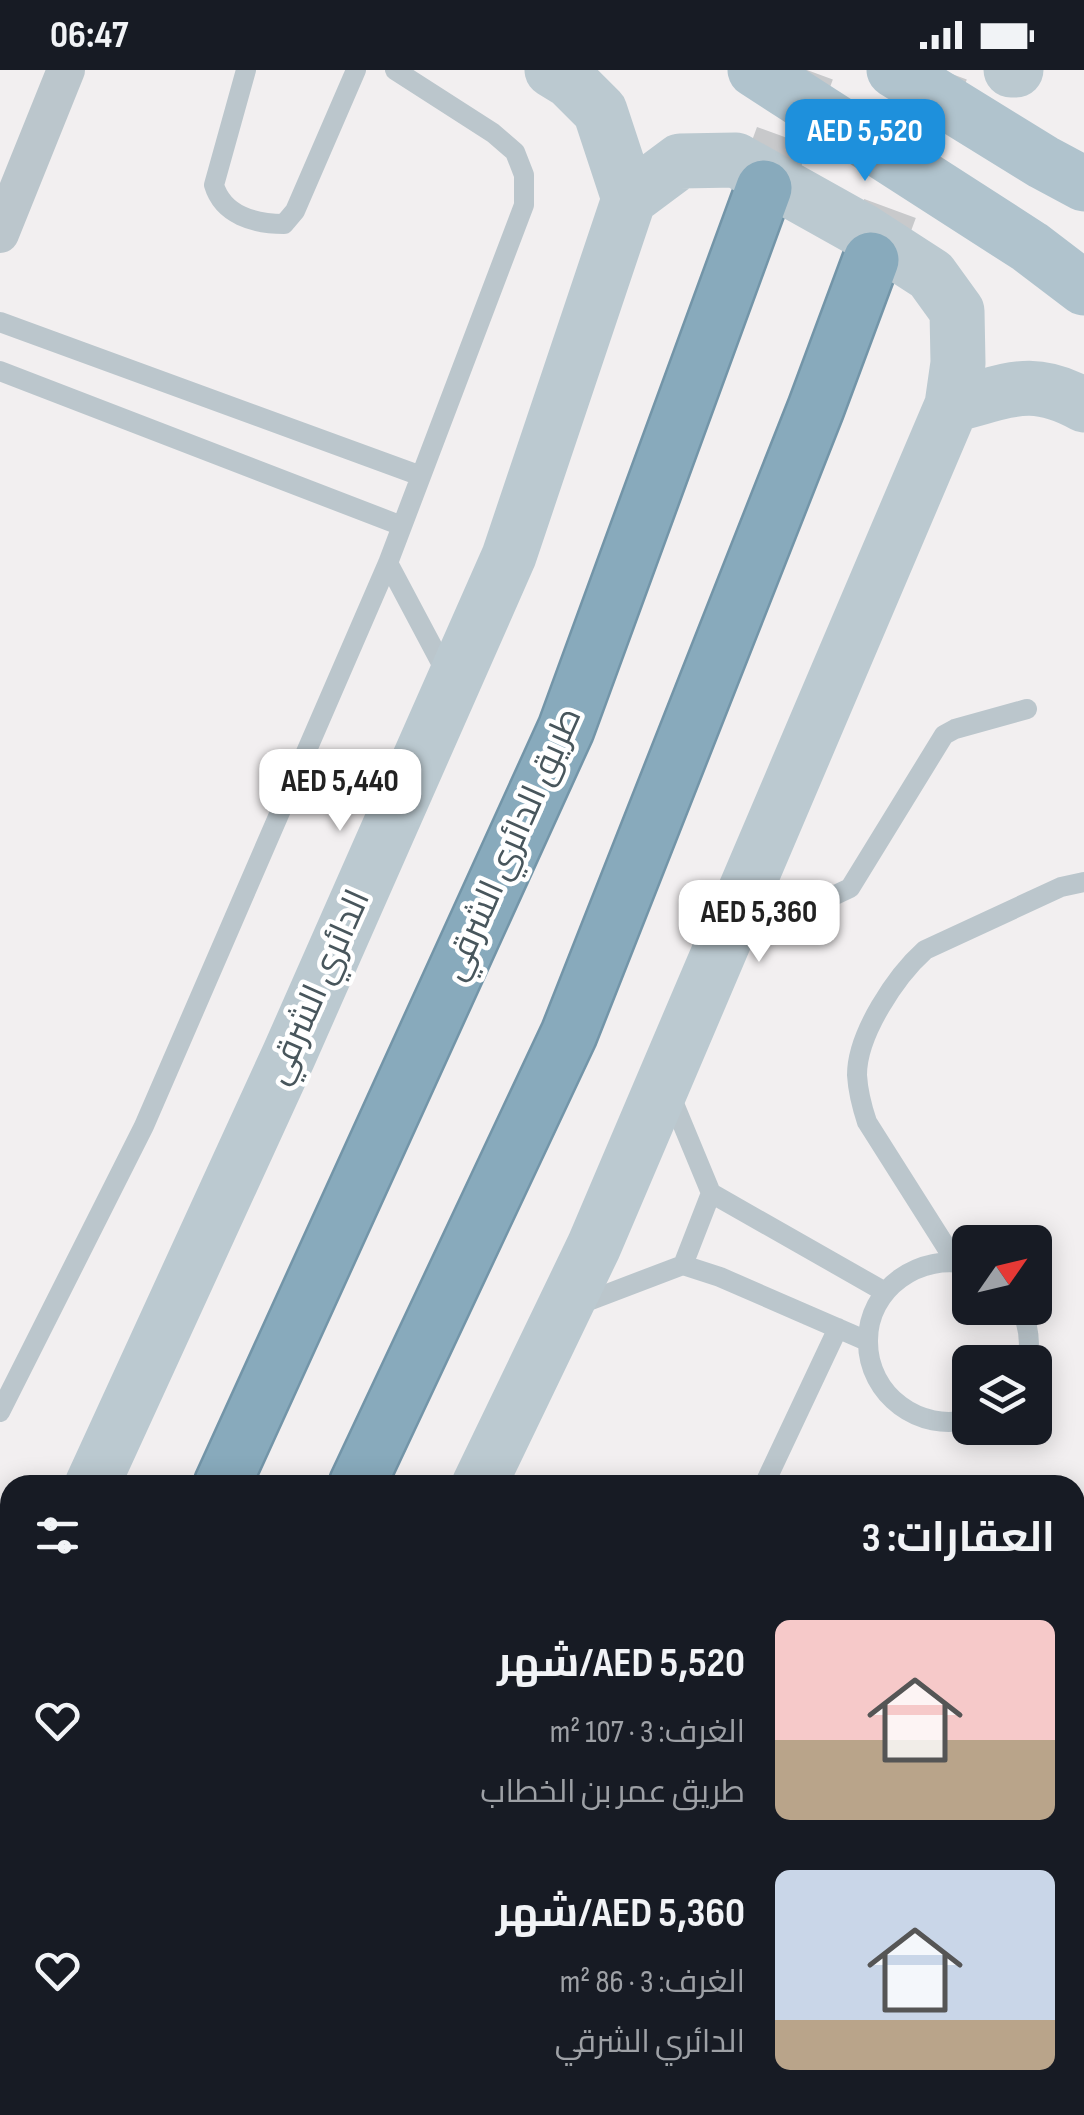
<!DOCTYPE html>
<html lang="ar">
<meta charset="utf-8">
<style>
:root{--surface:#171b24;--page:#242831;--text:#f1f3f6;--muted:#9ea1a6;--accent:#1e90dc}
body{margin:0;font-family:"Sofia Sans Condensed",Cairo,sans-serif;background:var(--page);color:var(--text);direction:rtl;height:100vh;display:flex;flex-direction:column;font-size:38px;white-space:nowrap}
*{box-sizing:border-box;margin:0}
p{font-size:32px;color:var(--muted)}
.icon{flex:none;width:55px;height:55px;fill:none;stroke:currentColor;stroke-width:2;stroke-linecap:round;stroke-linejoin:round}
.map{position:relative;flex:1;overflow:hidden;direction:ltr}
.drawer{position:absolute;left:0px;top:1405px;width:1085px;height:640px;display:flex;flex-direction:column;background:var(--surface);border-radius:30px 30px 0 0;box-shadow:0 5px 25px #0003;direction:rtl}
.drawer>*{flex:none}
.needle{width:65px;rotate:56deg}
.fabs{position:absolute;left:952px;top:1155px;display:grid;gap:20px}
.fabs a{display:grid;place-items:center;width:100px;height:100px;border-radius:15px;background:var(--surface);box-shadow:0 5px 25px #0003;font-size:50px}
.price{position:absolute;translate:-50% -85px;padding:0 22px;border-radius:20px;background:#fff;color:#222;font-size:32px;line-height:65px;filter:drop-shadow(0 2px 5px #0008)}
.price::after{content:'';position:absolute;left:50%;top:60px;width:30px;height:22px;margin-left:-15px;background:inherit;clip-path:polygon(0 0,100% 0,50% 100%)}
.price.active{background:var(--accent);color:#fff}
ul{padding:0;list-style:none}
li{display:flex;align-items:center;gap:30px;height:250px;padding:0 30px}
li span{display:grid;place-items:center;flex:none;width:280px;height:200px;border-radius:15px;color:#555}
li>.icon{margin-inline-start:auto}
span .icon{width:120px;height:120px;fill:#fffc;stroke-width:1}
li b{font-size:42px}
h2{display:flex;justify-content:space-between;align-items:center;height:120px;padding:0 30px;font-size:42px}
.status{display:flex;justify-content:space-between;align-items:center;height:70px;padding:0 50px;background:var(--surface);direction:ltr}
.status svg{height:28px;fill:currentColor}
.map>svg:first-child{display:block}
</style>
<div class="status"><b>06:47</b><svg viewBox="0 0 49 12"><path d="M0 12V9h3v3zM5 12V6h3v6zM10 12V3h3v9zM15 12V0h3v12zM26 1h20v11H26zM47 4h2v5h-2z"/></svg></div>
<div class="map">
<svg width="1084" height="2045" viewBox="0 0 1084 2045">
<rect width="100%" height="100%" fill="#f2eff0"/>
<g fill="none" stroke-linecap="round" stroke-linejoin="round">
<path stroke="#c8c9cb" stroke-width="55" stroke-dasharray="55 28" stroke-linecap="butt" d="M764,118L807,0
M871,190L941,0"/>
<g stroke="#7395a8" stroke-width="60">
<path id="highway" d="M222,1415L566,659L764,118
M357,1415L569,964L816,338L871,190
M0,1857L10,1839
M41,2045L46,2035"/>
</g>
<path stroke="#bbc6cc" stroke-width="20" d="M246,0L214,115C223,145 254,154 284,154L295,141L356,0
M0,252L421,406
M0,301L402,456
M388,493L448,606
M750,825L833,826L850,818L944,665L955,659L1027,639
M711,1123L885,1222
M955,1191L867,1052C862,1037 858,1022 857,1005C857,964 896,906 925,880L1061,817L1084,812
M683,1195L720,1207L867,1271
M970,1195C921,1182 867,1218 868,1272C868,1325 920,1363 970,1349
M578,1235L683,1195L711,1123L670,1024
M1021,1238C1028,1255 1032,1274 1026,1292
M0,1342L144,1056L388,493L524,135V105L515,82L493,63L395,0
M764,1415L838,1258
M733,2035L744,2045"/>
<path stroke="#bbc6cc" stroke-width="38" d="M0,164L66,0"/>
<path stroke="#bbc9d0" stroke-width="55" d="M552,0L570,11L600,41L629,129
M1011,0H1016
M952,335C1007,322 1030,305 1084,335
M92,1415L289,985L509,486L629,129
M479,1415L594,1176L952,335L958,293L957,241L931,205L863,161L736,90L680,91L629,129
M0,1590L10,1572
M248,2035L267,2045
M377,2035L392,2045
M151,2045L157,2035"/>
<path stroke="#b0c3cd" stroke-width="55" d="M755,0L1030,177L1084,218
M894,0L1043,92L1084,114"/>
<use href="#highway" stroke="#88aabc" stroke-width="55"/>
</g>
<g text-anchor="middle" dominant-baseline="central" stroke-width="9" stroke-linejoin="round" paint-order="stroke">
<g font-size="35" fill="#48565c" stroke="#fff">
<text transform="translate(512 774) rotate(-66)">طريق الدائري الشرقي</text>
<text transform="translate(318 917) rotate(-66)">الدائري الشرقي</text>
</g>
</g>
</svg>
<div class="fabs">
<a><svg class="needle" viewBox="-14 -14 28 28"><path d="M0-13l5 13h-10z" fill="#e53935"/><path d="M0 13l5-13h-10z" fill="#9ea1a6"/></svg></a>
<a><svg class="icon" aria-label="layers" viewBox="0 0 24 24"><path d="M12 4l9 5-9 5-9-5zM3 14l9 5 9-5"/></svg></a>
</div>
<b class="price active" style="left:865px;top:114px">AED 5,520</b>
<b class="price" style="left:340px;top:764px">AED 5,440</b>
<b class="price" style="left:759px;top:895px">AED 5,360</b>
<section class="drawer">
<h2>العقارات: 3<svg class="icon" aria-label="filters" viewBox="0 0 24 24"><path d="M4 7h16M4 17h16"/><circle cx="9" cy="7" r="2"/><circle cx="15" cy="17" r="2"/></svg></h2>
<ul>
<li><span style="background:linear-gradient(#f6c9c9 60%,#b9a48a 0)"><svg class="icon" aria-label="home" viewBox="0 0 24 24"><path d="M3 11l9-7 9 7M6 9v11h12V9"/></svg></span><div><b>AED 5,520/شهر</b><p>الغرف: 3 · 107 m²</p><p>طريق عمر بن الخطاب</p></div><svg class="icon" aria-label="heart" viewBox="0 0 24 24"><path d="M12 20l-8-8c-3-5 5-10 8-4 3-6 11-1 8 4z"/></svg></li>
<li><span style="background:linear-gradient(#c9d6e8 75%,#b9a48a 0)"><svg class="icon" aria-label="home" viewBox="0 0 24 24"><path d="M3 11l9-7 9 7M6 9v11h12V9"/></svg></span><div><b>AED 5,360/شهر</b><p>الغرف: 3 · 86 m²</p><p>الدائري الشرقي</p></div><svg class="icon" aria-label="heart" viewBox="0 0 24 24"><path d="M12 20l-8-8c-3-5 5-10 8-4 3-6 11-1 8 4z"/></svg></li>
</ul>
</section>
</div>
